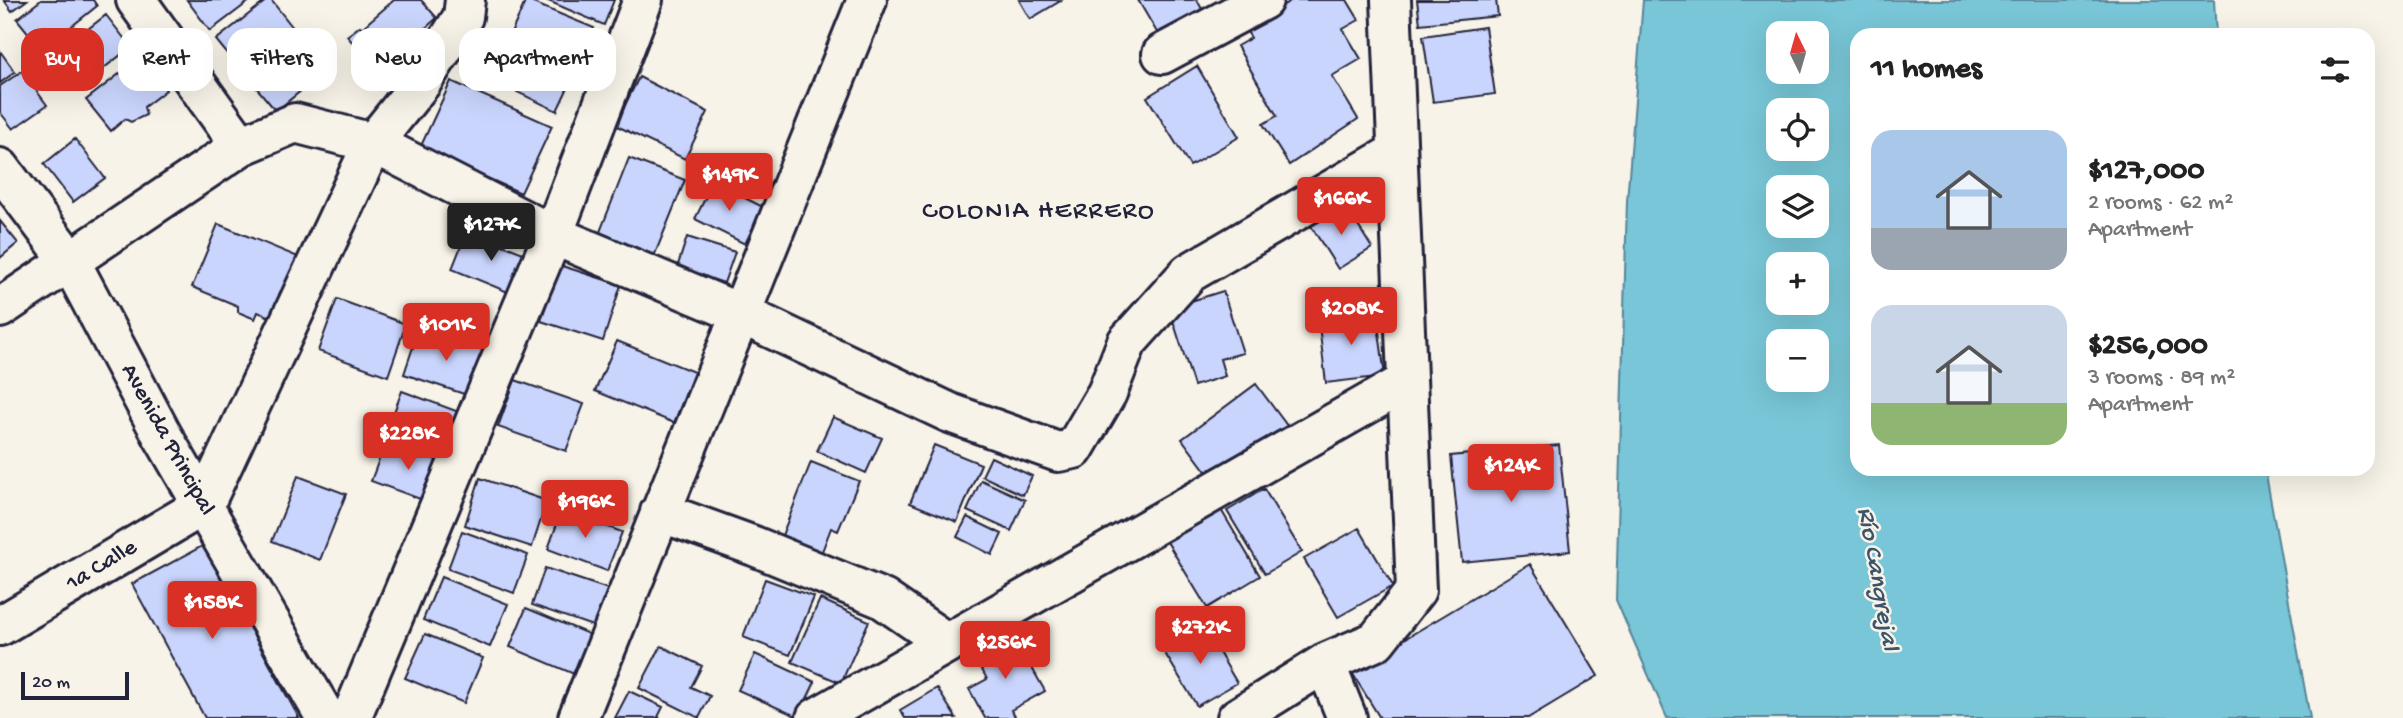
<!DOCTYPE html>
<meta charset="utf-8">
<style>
:root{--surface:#fff;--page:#f6f6f6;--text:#222;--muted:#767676;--accent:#d93025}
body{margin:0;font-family:"Gochi Hand",sans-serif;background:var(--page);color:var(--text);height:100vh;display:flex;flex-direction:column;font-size:26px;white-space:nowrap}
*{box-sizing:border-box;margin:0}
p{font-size:23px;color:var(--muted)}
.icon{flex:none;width:38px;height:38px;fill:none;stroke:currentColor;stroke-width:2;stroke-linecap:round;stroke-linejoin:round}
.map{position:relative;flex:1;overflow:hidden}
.drawer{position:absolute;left:1850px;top:28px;width:525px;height:448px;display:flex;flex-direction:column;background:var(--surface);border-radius:21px;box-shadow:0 7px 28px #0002}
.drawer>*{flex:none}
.hud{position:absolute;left:21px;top:28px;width:665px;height:63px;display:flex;gap:14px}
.needle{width:46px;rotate:355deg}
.controls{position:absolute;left:1766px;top:21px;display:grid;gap:14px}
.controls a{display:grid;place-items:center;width:63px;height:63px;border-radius:14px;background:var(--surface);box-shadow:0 7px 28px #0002;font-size:35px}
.scale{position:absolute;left:21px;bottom:18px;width:108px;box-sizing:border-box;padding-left:7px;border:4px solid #22223b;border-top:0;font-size:19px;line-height:24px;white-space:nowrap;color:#22223b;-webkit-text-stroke:5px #f7f3e8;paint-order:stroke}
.price{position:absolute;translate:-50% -60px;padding:0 16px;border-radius:7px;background:var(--accent);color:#fff;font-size:23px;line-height:46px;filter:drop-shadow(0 2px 4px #0008)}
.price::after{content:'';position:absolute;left:50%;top:42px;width:21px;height:16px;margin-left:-10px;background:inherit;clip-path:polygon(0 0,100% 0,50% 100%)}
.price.active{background:#222;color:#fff}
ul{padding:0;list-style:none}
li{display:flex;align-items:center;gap:21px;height:175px;padding:0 21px}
li span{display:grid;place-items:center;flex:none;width:196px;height:140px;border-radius:21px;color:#555}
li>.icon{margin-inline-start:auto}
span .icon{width:84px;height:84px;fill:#fffc;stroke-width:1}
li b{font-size:30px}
h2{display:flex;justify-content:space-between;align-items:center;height:84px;padding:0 21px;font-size:30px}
.chip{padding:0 24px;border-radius:21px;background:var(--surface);box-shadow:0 7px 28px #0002;font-size:24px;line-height:63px}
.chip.active{background:var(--accent);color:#fff}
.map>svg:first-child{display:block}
</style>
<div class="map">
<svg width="2403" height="718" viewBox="0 0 2403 718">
<rect width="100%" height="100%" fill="#f7f3e8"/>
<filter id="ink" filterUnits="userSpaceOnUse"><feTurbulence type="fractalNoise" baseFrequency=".0143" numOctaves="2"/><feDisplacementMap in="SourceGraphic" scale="14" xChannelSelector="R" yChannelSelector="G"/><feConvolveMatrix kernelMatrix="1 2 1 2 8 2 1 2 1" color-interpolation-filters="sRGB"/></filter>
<g filter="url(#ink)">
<path fill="#78c6d7" stroke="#568499" stroke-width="2" fill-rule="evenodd" d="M1643,0H2214L2216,35H1857V469H2265L2310,718H1667L1616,600L1627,201ZM1778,33H1816V72H1778ZM1778,110H1816V149H1778ZM1778,187H1816V226H1778ZM1778,264H1816V303H1778ZM1778,341H1816V380H1778Z"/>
<path fill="#cad5fd" stroke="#22223b" stroke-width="2" d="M4,0H27L12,11Z
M41,0H93L97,6L42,50L17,19Z
M187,0H251L210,31Z
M267,0H271L294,29L241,71L216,40Z
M394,0H421L437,18L391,58L363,27Z
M526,0L594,28L575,70L508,40Z
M546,0H614L604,25Z
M1019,0H1062L1030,19Z
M1138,0H1197L1206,16L1162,41Z
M1292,0H1347L1359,20L1343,29L1361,59L1332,76L1358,119L1289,165L1263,124L1277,116L1237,46L1251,38L1245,28Z
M1417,0H1496L1498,16L1420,24Z
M106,15L131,47L77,89L52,57Z
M360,26L394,66L382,77L347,36Z
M1485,27L1495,94L1433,102L1423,36Z
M303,36L329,68L276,111L250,80Z
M504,47L572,79L557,111L488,78Z
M0,51L15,72L0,83Z
M141,57L166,90L144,107L146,115L131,122L125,119L111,131L86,100Z
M1197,66L1239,137L1190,166L1147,97Z
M22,71L47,105L13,129L0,112V86Z
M639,77L708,112L685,159L615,125Z
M451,81L552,126L521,193L420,148Z
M75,139L105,178L73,202L44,164Z
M629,158L685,180L653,259L598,237Z
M713,182L763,207L745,244L695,219Z
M1345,205L1372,248L1338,269L1311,226Z
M0,221L18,243L0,258Z
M218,224L303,259L277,320L258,312L255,319L238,312V306L192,287Z
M467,231L531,256L515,295L452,269Z
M687,237L735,252L724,283L677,268Z
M559,265L621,285L603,341L541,321Z
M1223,291L1243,353L1220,359L1225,376L1194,386L1169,308Z
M337,299L406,324L388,376L318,351Z
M1376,310L1385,376L1326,383L1318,317Z
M419,329L488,351L473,397L404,374Z
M617,341L694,372L674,423L595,391Z
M515,380L584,404L566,451L498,427Z
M1256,384L1291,431L1217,486L1182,439Z
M402,391L467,415L453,452L388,428Z
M833,417L882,438L866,473L817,451Z
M386,441L445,463L431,503L371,481Z
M934,445L981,464L957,522L910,503Z
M1559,445L1570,551L1462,562L1451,456Z
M991,457L1032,476L1023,495L982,476Z
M811,462L859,481L838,531L831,528L821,554L781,538Z
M298,476L346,494L320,560L272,541Z
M480,478L547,501L532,547L465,525Z
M981,480L1025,500L1011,531L967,511Z
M1264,489L1302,552L1265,574L1227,511Z
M1220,508L1260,576L1207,608L1166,540Z
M562,510L622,532L607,571L548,549Z
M967,517L1002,534L992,555L957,537Z
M1359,528L1393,586L1338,617L1304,559Z
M462,531L528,555L514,593L448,569Z
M204,545L299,718H205L132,584Z
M1530,564L1598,676L1528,718H1380L1351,671Z
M545,568L614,591L601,629L532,605Z
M441,577L508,604L490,647L423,620Z
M765,579L814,597L790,655L743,637Z
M820,599L869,621L841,683L792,662Z
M526,608L591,635L574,674L510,647Z
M1204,627L1237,683L1197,706L1163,650Z
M425,634L483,658L464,703L405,678Z
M1014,636L1045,691L1011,710L1016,718H985L969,689L987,679L975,657Z
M661,646L702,666L691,687L710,696L699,718L639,688Z
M755,654L815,682L798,717L738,690Z
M937,688L956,718H905L900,710Z
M629,691L663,707L658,717L660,718H615Z"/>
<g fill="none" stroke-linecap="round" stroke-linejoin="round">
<g stroke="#22223b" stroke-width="44">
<path id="street" d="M136,0L241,146
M1162,54L1263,0
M0,168L70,261L162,435L326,718
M0,308L241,146L295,123L373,143L553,235L739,313L950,413L1058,452L1074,449L1107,393L1127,342L1189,273L1397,152
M204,505L373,143L421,83L463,17L465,0
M660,512L754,546L883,599L947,643
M0,626L204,505
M1325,663L1347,718
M351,718L553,235L643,0
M578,718L867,0
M816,718L1406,382
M1237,718L1325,663L1376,641L1416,590L1391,0"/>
</g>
<use href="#street" stroke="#f7f3e8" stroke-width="38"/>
</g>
</g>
<g text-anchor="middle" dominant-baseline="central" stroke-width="5" stroke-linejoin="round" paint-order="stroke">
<g font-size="24" fill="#22223b" stroke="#f7f3e8">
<text transform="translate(167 440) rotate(61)">Avenida Principal</text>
<text transform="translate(102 566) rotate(-31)">1a Calle</text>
</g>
<g font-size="26" letter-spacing="2" fill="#22223b" stroke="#f7f3e8">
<text x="1039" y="212">COLONIA HERRERO</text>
</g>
<g font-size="26" font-style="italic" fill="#3c536a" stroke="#f7f3e8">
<text transform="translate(1876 579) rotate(80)">Río Cangrejal</text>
</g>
</g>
</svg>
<div class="controls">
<a><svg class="needle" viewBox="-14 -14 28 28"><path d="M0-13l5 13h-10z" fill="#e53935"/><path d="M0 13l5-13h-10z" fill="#767676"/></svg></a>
<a><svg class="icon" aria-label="locate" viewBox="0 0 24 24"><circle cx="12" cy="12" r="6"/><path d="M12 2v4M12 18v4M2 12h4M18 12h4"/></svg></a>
<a><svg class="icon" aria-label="layers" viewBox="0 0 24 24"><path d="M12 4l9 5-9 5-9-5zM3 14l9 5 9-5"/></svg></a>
<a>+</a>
<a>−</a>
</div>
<div class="scale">20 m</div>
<b class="price" style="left:729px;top:213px">$149K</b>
<b class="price" style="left:1341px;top:237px">$166K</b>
<b class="price active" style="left:491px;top:263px">$127K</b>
<b class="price" style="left:1351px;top:347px">$208K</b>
<b class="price" style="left:446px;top:363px">$101K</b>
<b class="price" style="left:408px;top:472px">$228K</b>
<b class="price" style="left:1511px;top:504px">$124K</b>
<b class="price" style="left:585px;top:540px">$196K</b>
<b class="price" style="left:212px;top:641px">$158K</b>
<b class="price" style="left:1200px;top:666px">$272K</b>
<b class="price" style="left:1005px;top:681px">$256K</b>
<div class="hud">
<a class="chip active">Buy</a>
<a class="chip">Rent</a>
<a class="chip">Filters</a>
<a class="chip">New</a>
<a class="chip">Apartment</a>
</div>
<section class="drawer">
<h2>11 homes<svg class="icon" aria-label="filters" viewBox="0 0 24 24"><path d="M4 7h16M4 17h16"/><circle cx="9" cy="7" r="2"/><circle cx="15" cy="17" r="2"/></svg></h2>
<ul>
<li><span style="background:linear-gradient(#a9c7e8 70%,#9aa5b1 0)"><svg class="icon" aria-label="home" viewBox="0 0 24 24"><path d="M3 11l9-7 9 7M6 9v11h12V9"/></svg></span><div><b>$127,000</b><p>2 rooms · 62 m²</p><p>Apartment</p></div></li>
<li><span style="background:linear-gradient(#c9d6e8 70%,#8fb573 0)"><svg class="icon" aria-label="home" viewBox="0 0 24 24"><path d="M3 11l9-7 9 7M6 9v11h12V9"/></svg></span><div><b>$256,000</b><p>3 rooms · 89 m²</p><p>Apartment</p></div></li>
</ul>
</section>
</div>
